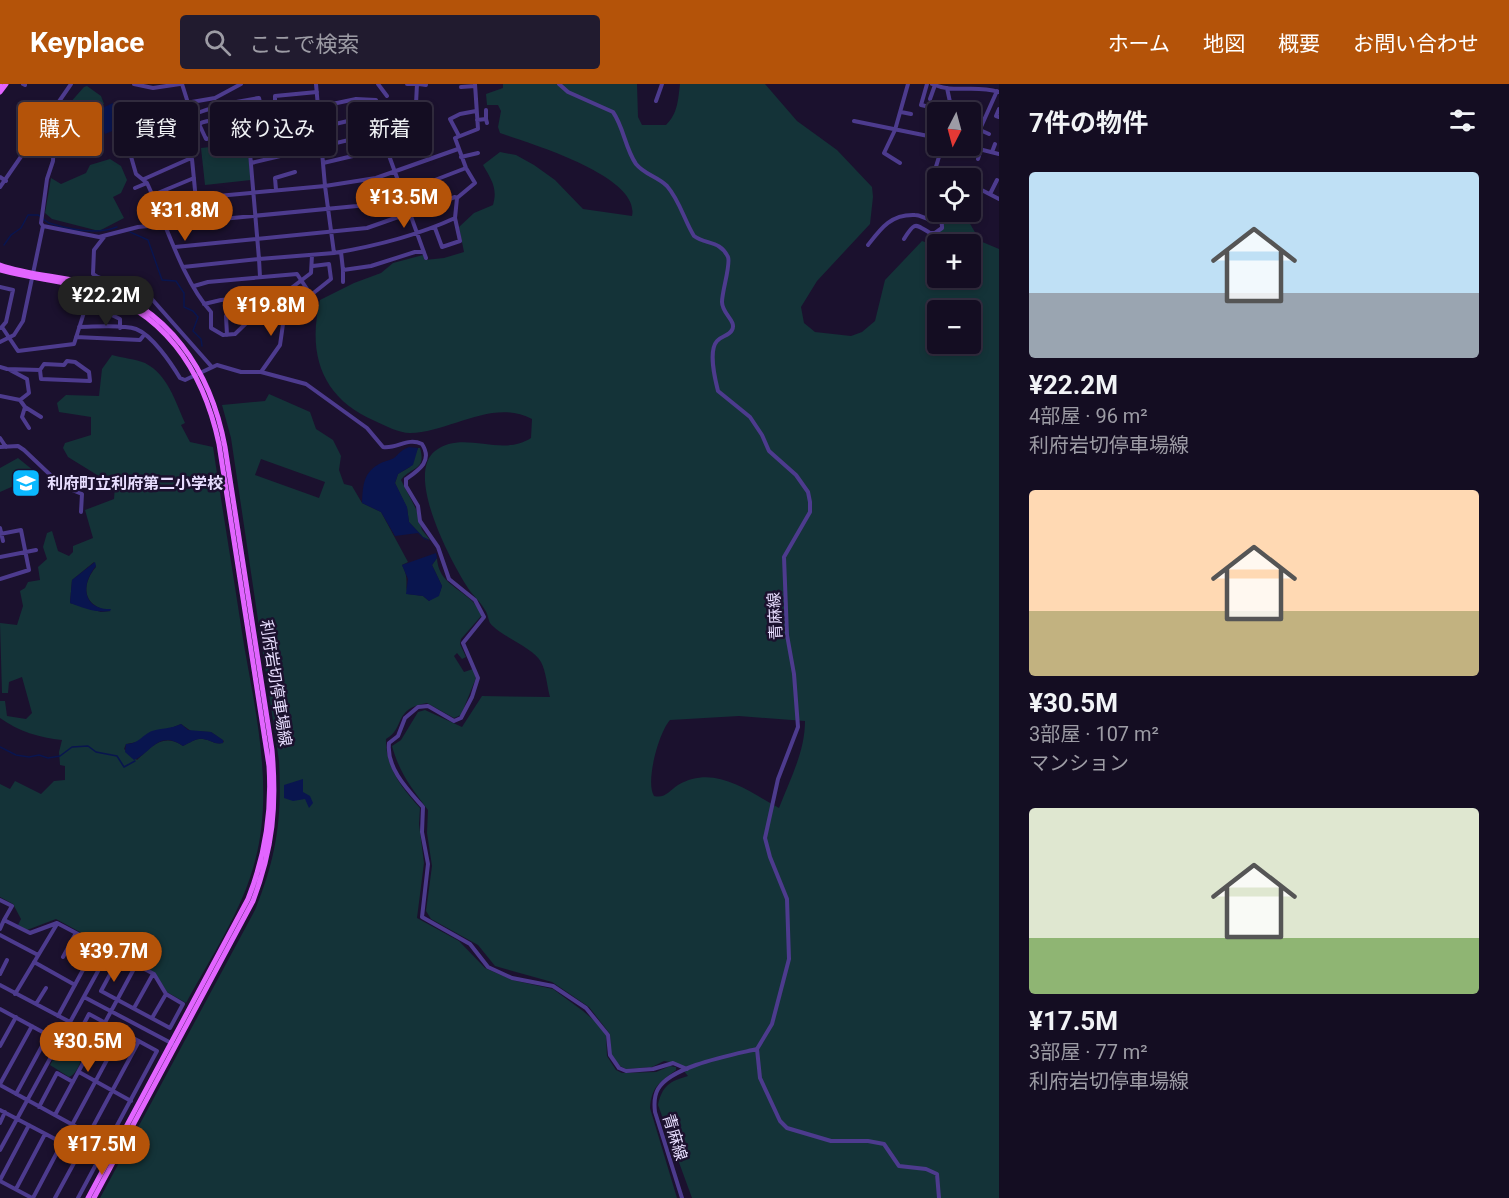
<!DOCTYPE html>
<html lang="ja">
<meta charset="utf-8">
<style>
:root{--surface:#140d22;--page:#211b2f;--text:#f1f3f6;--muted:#9d9ca5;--line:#332d40;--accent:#b45309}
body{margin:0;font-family:Roboto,"Noto Sans JP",sans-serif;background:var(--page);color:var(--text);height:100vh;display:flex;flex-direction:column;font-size:22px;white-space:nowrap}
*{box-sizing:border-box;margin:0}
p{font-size:20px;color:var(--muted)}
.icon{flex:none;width:33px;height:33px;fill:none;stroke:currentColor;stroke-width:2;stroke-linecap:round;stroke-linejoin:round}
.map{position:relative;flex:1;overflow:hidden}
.side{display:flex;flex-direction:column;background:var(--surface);width:510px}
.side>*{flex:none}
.guide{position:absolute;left:18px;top:18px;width:570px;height:54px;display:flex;gap:12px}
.needle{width:39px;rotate:186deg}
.tools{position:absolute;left:927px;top:18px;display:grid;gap:12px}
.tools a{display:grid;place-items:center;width:54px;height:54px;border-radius:6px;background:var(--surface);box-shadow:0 3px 9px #0003,0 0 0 2px var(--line);font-size:30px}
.price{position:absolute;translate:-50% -51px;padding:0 14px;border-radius:21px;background:var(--accent);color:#fff;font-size:20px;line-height:39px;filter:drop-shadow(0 2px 3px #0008)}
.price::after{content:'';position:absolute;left:50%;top:36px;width:18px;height:14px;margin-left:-9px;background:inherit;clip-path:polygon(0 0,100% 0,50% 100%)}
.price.on{background:#222;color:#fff}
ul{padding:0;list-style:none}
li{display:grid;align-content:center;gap:12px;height:318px;padding:0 30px}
li span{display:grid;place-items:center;height:186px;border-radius:6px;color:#555}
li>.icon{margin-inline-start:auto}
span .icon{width:108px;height:108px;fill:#fffc;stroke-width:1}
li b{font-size:26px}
h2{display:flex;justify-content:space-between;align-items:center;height:72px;padding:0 30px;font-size:26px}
.pill{padding:0 21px;border-radius:6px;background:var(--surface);box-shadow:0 3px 9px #0003,0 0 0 2px var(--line);font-size:21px;line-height:54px}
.pill.on{background:var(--accent);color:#fff}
header{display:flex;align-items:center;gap:36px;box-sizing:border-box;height:84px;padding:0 30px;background:var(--accent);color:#fff}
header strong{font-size:28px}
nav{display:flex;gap:33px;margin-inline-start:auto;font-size:21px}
.search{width:420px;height:54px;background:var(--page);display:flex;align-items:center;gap:15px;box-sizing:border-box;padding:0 21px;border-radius:6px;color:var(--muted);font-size:22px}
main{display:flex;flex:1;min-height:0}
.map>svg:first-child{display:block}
</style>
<header>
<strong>Keyplace</strong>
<div class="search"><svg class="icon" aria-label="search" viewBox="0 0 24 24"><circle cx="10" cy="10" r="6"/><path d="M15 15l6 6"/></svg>ここで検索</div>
<nav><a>ホーム</a><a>地図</a><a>概要</a><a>お問い合わせ</a></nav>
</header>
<main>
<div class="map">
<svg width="999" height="1114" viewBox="0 0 999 1114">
<rect width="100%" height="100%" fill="#1b112e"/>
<path fill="#143338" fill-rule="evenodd" d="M503,0H637L638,33L642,41H666C678,29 678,16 680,0H765L797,37L837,66L872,103L873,113L870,140L817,197L801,223L804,239L815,248L851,252L862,248L875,237L885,196L922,157L931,160L943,144V136L948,128L965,131L980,157L999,165V1114H692L658,1021C662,1002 670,997 688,992L677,979L664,977L652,983L626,985L620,982L611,970L610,950L589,923L552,898L495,882L478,861L431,835L426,827L432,782L427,749L428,726C412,705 399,688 392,662L401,656L418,628L425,626L462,643L482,612L550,613C547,602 546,587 541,578C534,564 500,552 490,539C488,535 488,530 485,526C480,517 471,510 466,501C450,475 405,391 435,367C463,345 501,374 531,354L532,335C493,314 450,348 410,349C399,349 386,342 375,337C322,314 307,271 320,216L354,199L381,189L393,179L423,171L425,176L444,174L464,168L459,143L474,129L493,121C498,104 491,95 483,81L500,68L516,71L534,81L555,96L583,125L632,132C641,92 529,59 500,49L498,43L501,27L498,21H487L486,10L503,4ZM938,160H970V194H938ZM938,226H970V260H938ZM739,632L805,637C805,668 790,695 779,724C747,707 715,680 678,701C670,706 665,715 654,712C645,698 659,648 670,636Z
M87,2L101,12L104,20L83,32H77L69,24V20L84,3Z
M247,59L251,96L205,101L201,64Z
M110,75L121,82L127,96L121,109L113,113L124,134L99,147L52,135L45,129L51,94L61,100L86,89L90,81Z
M112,271C122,274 136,275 145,279C168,291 175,317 185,339L181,341L190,358L213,363C223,429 234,495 244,561C256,630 274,707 255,777C243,825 210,875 186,919L167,908L155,889L56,835L27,846L18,841L21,835L13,820L0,813V700L10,705L15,697L41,710L54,697L65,696V682L60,681L59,668L62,656C40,654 18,647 0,634V617H5L7,632L26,635L32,629L22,593L9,598L8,609H2L0,539L17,541L23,522L20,507L25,504L28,498L40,496L38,483L47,475L43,463L47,449L52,447L58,467L69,472L73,468V462L93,454L85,426L114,415L115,402L68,373L63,364L65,359L91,351V333L59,328L57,319L66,311L99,312L102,285ZM94,478L96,483C80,502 83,523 111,527L101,528L70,519L72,496ZM181,640L191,647L211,648L224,657L223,659C215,661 211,656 203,655C196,654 190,659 183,662C163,648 151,663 137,676L124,665L126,660L137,658Z
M269,310L310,328L316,345L333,356L341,372L339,386L344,400L352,402L362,419L381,428L408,478L402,481C410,496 404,501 408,510L423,512L429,517L440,508L442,502L432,481L437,474C438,496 455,502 470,515C475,519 478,525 482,531L461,555L460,560L466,573L462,575L457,569L454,572L464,588L473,585L476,594L461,631L454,634L427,619C392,625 406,644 386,655C385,683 402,704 420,724L419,740L424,779L417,834L459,857L485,884L512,896L553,905L583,927L596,938L606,951L607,972L616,986L622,989L656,988L670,982L676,983V986C659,999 652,1002 650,1024L677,1114H100L255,826C277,772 282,734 279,677L231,354L222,321L265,317ZM261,375L325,398L319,414L255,391Z
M418,364H420C427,387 410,383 401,396L416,425L422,446L430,456L423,453L409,438L407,424L395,399L398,390L410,383Z
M18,374L34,387V393L0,408V384Z
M61,962L81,972C82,979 75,991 69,993L50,981Z"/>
<path fill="#09154f" d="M113,19L122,43L105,50L104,48L92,50L89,30Z
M409,363L418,364L413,381L398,390L395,399L407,423L409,438L423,453L430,457L424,455L418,449L395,452L381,428L362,419C363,401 363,388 381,379C385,377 391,376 394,374C400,369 401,366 409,363Z
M436,469L437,474L432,481L442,502L439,512L429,517L423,512L406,510L408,495L402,481Z
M95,478L96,482C80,501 83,526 111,525L110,527C96,529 83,524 70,519L72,496Z
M181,640L188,646L211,648L223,656V659C215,661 211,656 203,655C196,654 190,659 183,662C159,645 152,668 134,676L125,668L126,660C139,660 142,651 152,647C162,644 171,645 181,640Z
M303,695V708L310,712L313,719L309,724L305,715L293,717L284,714V701Z"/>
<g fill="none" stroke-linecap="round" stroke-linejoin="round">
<path stroke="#09154f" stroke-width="1.5" d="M130,148L148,156L162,196L176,197L184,209V223L193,227L198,233L193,247L201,255L202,262
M4,161L11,151L21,144L28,131H38C43,133 44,137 49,139C71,146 96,151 117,143
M0,663L16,671L29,673L39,671L48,674L60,672L72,663L88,662L96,668L117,672L124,683L135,677"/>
<path stroke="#4d3b8e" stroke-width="4" d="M23,0L25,1
M134,0L153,4L180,0
M182,0L188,19
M316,0L325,102L376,94L458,65
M378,0L387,12
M407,0H415
M419,0L426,1
M559,0L568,8L613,28C624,44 625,64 636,80C645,91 657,92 667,102C680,117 684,136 694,152C706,161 720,156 728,173C731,180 722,207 722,218C722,230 737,237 732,246C729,252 721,252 717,257C708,267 715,295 718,307L750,333L762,351L769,367L796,391L808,408L810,418V428L784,473L787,551L794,590L798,643L778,695L765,754L770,773L787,815L789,875L772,940L757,965C732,971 671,982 658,1005C654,1012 654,1020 655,1028L682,1114
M927,0L921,21L930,23V27
M932,0C955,10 973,0 999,8
M461,3L475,2
M947,4L950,18L948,28
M930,15L935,1
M656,17L662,0
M180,20L215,14L241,0
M225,22L231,52
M275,22V12L317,8
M318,23L356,15L376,16L387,66L426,174
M999,25L996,32L999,33
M486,26V35
M901,28L911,30
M977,33L984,36
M228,36C218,37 207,35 199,40L206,55L247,49
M477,36L486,35L487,39
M854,37L938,54
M410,39L416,20L417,0
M246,40L264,36L259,14C217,20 158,37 130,69L136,90L147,99C166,139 182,196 211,228V244L223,251L235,250L263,223L262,212
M401,42L400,34L411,33
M980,46L989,50
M970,48L977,51
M459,52L450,35L460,30L476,27
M142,58L148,65
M249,60L378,30
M967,62L999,70
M972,63L997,7
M992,68L995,60
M461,73L478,69
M189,75H192L198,137
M978,75L981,65
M251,79L383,48
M323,79L421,56L429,75
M900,79L884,69L895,46L908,0
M936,86L955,94
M0,93L6,97
M144,95L189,75L170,40
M970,100L999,115
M0,103L71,0
M135,104L147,99
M276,106L275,94L295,88
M990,110L997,96
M153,111L194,94
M160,128L196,114L325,102L334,169L259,175L260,193
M43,142L41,139L47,95L53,77L55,25
M435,144L442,163L460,157L455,134
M104,153L94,166L93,190C106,201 128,194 143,205L211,282
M904,155C915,137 915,140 930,149H935L942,144C943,134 934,128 932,118C928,100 938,79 942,62
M868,161C881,144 891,130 915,131C922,131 925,136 933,135L937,130
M175,163L367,144L455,113L457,114
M341,168L343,186
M334,169C376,162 416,152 455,134L457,114L475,99L466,84L455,54L478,45L475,0
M183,183L259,175L250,69L242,18
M343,198V186L371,182L415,168H424
M194,202L208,198L297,190L311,211L331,195L329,180L313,182
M0,203L13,206L6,238L1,244
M204,220L221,216L278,211L286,208L311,189L312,171
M2,243L18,267L74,260L87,219L120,235V244
M79,243C94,243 122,240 136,245C152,251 171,279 180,294L185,296L217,281L241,288H261L306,300L367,344L383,363C398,365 407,353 422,360C433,377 419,386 406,395V402L418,422L420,437L438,463L449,495L475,516L484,533L463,559L478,594L472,613L461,634L454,637L428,622L418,623L405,634L398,652L389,659C386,684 408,706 423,723L422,748L428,780L422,833L470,860L488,883L512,894L553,902L586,924L608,951L610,971L619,984L626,987L653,985L673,979L687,985
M227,251L226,232L249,230L254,232
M76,253L140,256L144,251
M0,258L14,251L23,237L43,142L99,153L138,143L357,122L391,113L466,84
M67,277L75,278L89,288L90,297L41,295L40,286L44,280L64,281Z
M0,283L7,285L40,286
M10,286L27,295L29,309L20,316
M261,288L280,261L283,240L293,227
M0,312L20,316L25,323L41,333
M25,323L22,333L29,344
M0,354L6,363
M0,363L18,362L24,366L62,402L82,410L81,428
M0,444L3,457
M0,450L21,446L29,486L0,495
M0,473L36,466
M0,816L12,822L4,836
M0,845L4,836L30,849L57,839L154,890L166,910L183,920L170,944L101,907L120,872
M0,851L38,871
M63,873L76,849
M34,878L75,901
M0,890L7,876
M0,901L70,938
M15,910L57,840
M84,913L173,960
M36,920L46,904
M134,924L153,890
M0,925L87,972
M58,932L97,860
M152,934L166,910
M0,962L16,933
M71,964L89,930L157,967L78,1114
M757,965L760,994L780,1037L787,1044L831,1057H868L884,1060L899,1082L926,1085L937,1090L939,1114
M79,988L131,1017
M0,1000L32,942
M0,1001L115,1064
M16,1010L48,951
M39,1023L57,989L73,998
M0,1026L97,1077
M55,1031L136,881
M0,1039L5,1028
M72,1041L122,948
M89,1050L139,957
M0,1066L109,867
M0,1096L29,1041
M0,1097L32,1114
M16,1105L45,1050
M33,1114L62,1059
M55,1114L80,1068"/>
<path stroke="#e265ff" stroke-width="5" d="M0,1V0
M0,8L6,0
M0,181C28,191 60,192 90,200C169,222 211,287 225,363L272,666C277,722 273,764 253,817L94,1114
M0,186C28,194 58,196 86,204C163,225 203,285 219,360L269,682C272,729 265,772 248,815L88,1114"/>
</g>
<defs>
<g id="school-square" transform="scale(1.5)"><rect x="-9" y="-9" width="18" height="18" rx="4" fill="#0ab8ff" stroke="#1b112e"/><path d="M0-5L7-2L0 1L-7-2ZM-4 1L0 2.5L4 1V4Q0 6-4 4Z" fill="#fff"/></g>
</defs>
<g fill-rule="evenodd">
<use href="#school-square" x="26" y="399"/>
</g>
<g text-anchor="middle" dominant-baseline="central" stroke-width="5" stroke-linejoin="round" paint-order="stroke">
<g font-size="16" font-weight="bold" fill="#e8deff" stroke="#1b112e" text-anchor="start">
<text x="47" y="399">利府町立利府第二小学校</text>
</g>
<g font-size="16" fill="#e8deff" stroke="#1b112e">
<text transform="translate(775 532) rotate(-93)">青麻線</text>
<text transform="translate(276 599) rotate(81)">利府岩切停車場線</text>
<text transform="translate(675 1053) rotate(73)">青麻線</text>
</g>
</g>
</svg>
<div class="tools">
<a><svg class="needle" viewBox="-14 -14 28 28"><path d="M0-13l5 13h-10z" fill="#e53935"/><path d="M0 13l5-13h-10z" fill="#9d9ca5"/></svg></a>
<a><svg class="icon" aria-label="locate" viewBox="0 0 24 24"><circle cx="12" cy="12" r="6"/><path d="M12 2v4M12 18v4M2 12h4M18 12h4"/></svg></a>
<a>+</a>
<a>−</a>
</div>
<b class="price" style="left:404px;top:145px">¥13.5M</b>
<b class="price" style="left:185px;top:158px">¥31.8M</b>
<b class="price on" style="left:106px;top:243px">¥22.2M</b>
<b class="price" style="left:271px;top:253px">¥19.8M</b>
<b class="price" style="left:114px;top:899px">¥39.7M</b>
<b class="price" style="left:88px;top:989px">¥30.5M</b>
<b class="price" style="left:102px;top:1092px">¥17.5M</b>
<div class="guide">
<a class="pill on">購入</a>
<a class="pill">賃貸</a>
<a class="pill">絞り込み</a>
<a class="pill">新着</a>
</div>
</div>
<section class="side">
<h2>7件の物件<svg class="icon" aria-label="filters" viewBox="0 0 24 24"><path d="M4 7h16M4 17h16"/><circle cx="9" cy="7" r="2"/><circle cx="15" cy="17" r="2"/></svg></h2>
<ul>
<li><span style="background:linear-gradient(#bfe0f5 65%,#9aa5b1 0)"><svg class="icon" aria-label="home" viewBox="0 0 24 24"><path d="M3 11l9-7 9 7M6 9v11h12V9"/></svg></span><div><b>¥22.2M</b><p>4部屋 · 96 m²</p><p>利府岩切停車場線</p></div></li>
<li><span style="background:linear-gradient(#ffd9b3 65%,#c2b280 0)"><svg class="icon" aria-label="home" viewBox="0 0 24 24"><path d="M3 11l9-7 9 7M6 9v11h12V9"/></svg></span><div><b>¥30.5M</b><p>3部屋 · 107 m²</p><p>マンション</p></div></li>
<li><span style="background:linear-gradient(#dfe7d0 70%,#8fb573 0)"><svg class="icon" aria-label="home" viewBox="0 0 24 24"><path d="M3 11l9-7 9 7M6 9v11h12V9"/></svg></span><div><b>¥17.5M</b><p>3部屋 · 77 m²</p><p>利府岩切停車場線</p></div></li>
</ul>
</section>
</main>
